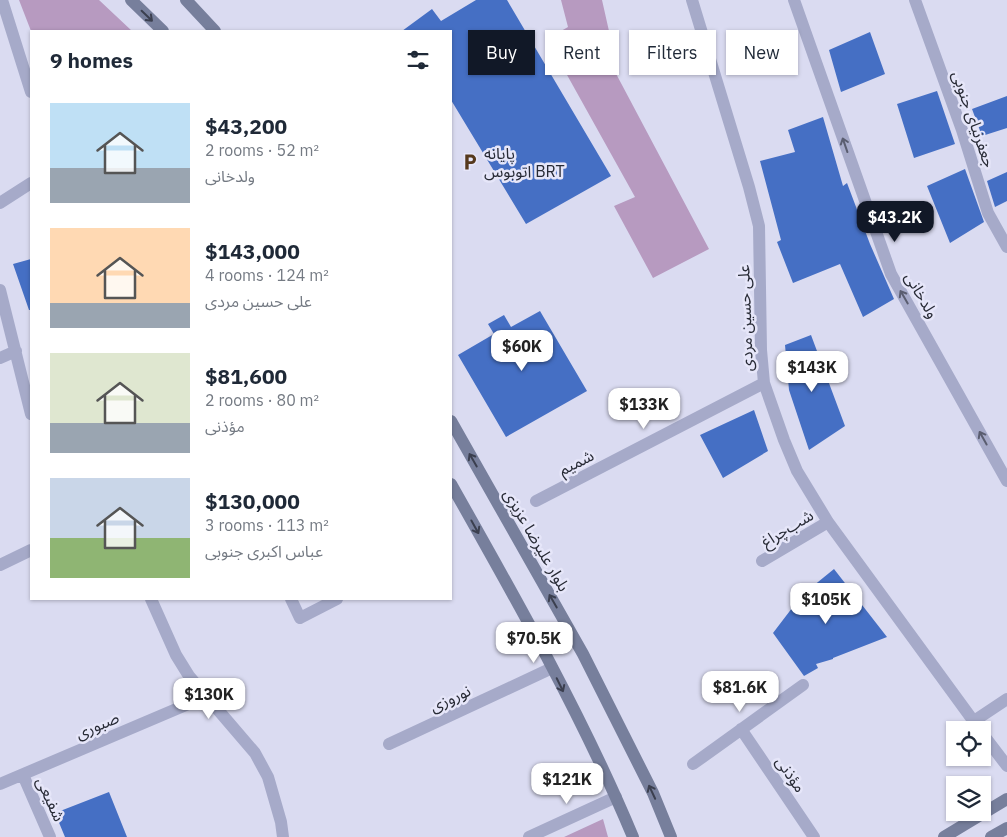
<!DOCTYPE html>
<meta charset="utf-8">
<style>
:root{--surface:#fff;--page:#f6f6f7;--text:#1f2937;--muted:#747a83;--accent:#111827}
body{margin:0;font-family:"IBM Plex Sans","Noto Sans Arabic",sans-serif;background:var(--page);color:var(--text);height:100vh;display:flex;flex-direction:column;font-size:19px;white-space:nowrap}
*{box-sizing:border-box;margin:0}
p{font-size:16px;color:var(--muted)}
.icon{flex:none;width:28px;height:28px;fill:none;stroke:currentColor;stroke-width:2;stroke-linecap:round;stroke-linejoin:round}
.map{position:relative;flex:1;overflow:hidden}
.details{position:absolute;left:30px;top:30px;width:422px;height:570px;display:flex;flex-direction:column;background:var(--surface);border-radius:0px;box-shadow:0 1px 4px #0004}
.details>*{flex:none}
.banner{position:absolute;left:468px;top:30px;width:464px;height:45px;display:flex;gap:10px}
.fabs{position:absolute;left:946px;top:721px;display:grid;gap:10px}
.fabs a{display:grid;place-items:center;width:45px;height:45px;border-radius:0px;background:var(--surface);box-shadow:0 1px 4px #0004;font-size:25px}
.price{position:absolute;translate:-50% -42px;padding:0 11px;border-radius:10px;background:#fff;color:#222;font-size:16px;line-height:32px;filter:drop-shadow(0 1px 2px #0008)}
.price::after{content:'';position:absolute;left:50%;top:30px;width:15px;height:11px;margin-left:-8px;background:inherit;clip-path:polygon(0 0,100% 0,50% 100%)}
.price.selected{background:var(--accent);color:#fff}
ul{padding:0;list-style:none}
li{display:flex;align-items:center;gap:15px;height:125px;padding:0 20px}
li span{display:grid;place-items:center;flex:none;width:140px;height:100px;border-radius:0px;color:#555}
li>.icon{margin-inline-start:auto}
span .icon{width:60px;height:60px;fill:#fffc;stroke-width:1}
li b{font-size:21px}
h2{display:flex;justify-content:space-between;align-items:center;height:60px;padding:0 20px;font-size:21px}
.pill{padding:0 18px;border-radius:0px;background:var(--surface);box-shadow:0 1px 4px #0004;font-size:18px;line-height:45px}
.pill.selected{background:var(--accent);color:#fff}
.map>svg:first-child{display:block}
</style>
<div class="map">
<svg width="1007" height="837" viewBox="0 0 1007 837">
<rect width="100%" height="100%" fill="#dadbf1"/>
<path fill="#b79ac0" d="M19,0H99L132,31H31Z
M561,0H602L611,40L613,68L709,249L653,278L614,206L635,197L547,39L568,27Z
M603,819L608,837H564Z"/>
<path fill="#456fc4" d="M476,0H507L611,176L526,224L451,100V31H402L432,9L441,21Z
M870,32L885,74L841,92L829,50Z
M937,91L955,144L914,158L897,104Z
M1007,96V128L982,136L972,109Z
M823,117L843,186L847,183L870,244L894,299L863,317L840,264L793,283L777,242L781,240L760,161L795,152L788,130Z
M965,169L984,222L950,243L927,186Z
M1007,172V201L995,207L987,181Z
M31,259V310H29L13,264Z
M540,311L587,391L506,437L458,355L494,334L488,324L504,315L511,327Z
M811,335L845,426L809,450L789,390L785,345Z
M754,410L768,451L723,478L700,435Z
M834,569L887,637L833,658V659L816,664L818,668L804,676L773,633L802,595Z
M109,792L127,837H65L55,813Z"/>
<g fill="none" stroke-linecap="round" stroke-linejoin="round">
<path stroke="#a6aac9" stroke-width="12" d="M2,0L31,92
M692,0L749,187L759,226L761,350L764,383L784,440L797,471L828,522L980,730
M794,0L891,274L1007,481
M915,0L962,130L988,213L1007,247
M0,203L31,183
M0,290L31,414
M0,358L16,351
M536,501L764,383
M762,561L828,522
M0,565L31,550
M151,599L176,655L189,676L255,753L268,777L281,822L283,837
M291,599L300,618L337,599
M974,721L1007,699
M741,729L814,837
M982,733L1007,766
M389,744L552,668
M693,764L803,685
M23,775L50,837
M0,784L207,696
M529,837L616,797"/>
<path stroke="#777f9c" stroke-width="12" d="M131,0L163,31
M186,0L215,31
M451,421L583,654L653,793L671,837
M451,484C516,599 582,715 633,837
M944,837L1007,799
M991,837L1007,828"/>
</g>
<defs><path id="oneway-shaft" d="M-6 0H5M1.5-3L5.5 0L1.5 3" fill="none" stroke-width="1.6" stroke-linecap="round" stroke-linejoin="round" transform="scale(1.25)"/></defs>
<g stroke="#3b3f4f">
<use href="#oneway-shaft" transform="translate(147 16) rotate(44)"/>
<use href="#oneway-shaft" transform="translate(473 460) rotate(-120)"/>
<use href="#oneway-shaft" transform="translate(475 527) rotate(61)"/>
<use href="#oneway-shaft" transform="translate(553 601) rotate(-120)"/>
<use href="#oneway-shaft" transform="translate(560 685) rotate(64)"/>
<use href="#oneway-shaft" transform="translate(652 792) rotate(-115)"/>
</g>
<g stroke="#5a5d70">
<use href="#oneway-shaft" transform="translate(845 145) rotate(-109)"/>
<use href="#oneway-shaft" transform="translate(904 297) rotate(-120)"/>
<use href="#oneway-shaft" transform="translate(983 438) rotate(-119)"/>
</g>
<defs>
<g id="parking-bare" transform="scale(1.35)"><path d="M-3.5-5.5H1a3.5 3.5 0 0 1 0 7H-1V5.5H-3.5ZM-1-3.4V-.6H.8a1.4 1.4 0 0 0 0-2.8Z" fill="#56391d" stroke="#e6e6f9" stroke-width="2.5" paint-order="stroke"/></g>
</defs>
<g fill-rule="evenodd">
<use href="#parking-bare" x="470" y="162"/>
</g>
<g text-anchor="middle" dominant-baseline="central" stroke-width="5" stroke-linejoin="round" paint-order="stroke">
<g font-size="16" fill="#272a35" stroke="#e6e6f9">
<text transform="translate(974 119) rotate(71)">جعفرنیای جنوبی</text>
<text transform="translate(922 295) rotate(60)">ولدخانی</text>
<text transform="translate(745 318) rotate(-92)">علی حسین مردی</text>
<text transform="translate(576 462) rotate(-27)">شمیم</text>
<text transform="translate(787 528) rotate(-31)">شب‌چراغ</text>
<text transform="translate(537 540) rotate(60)">بلوار علیرضا عزیزی</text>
<text transform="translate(450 698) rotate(-25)">نوروزی</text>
<text transform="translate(97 725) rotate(-23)">صبوری</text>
<text transform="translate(791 774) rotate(56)">مؤذنی</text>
<text transform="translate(51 799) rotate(66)">شفیعی</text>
</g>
<g font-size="16" fill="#272a35" stroke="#e6e6f9" text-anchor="start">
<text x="484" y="153">پایانه<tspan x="484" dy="18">اتوبوس BRT</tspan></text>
</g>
</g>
</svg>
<div class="fabs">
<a><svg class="icon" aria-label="locate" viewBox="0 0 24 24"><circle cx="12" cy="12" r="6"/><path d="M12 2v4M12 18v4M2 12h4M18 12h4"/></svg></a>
<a><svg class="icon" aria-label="layers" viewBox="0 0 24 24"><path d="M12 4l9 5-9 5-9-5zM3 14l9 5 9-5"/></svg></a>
</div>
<b class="price selected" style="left:895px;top:243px">$43.2K</b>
<b class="price" style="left:522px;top:372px">$60K</b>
<b class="price" style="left:812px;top:393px">$143K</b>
<b class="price" style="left:644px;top:430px">$133K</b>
<b class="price" style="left:826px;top:625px">$105K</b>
<b class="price" style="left:534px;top:664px">$70.5K</b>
<b class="price" style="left:740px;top:713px">$81.6K</b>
<b class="price" style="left:209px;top:720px">$130K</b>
<b class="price" style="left:567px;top:805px">$121K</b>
<div class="banner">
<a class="pill selected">Buy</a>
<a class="pill">Rent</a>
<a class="pill">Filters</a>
<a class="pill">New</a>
</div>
<section class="details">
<h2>9 homes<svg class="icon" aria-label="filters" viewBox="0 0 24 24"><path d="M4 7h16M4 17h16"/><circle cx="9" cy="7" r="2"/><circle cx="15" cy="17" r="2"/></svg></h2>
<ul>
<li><span style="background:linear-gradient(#bfe0f5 65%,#9aa5b1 0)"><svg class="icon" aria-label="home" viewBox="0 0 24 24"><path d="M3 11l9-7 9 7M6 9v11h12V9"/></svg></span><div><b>$43,200</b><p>2 rooms · 52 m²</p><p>ولدخانی</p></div></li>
<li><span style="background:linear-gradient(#ffd9b3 75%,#9aa5b1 0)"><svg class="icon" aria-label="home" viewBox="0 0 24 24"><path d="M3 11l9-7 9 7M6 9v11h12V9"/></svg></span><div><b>$143,000</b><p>4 rooms · 124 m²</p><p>علی حسین مردی</p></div></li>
<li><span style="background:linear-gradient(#dfe7d0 70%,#9aa5b1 0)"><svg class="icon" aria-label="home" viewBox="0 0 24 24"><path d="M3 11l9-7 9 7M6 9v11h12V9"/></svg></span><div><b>$81,600</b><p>2 rooms · 80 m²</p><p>مؤذنی</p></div></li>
<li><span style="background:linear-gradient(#c9d6e8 60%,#8fb573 0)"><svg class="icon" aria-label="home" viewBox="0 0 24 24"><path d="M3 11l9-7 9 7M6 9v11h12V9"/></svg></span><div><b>$130,000</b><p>3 rooms · 113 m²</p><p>عباس اکبری جنوبی</p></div></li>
</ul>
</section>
</div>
